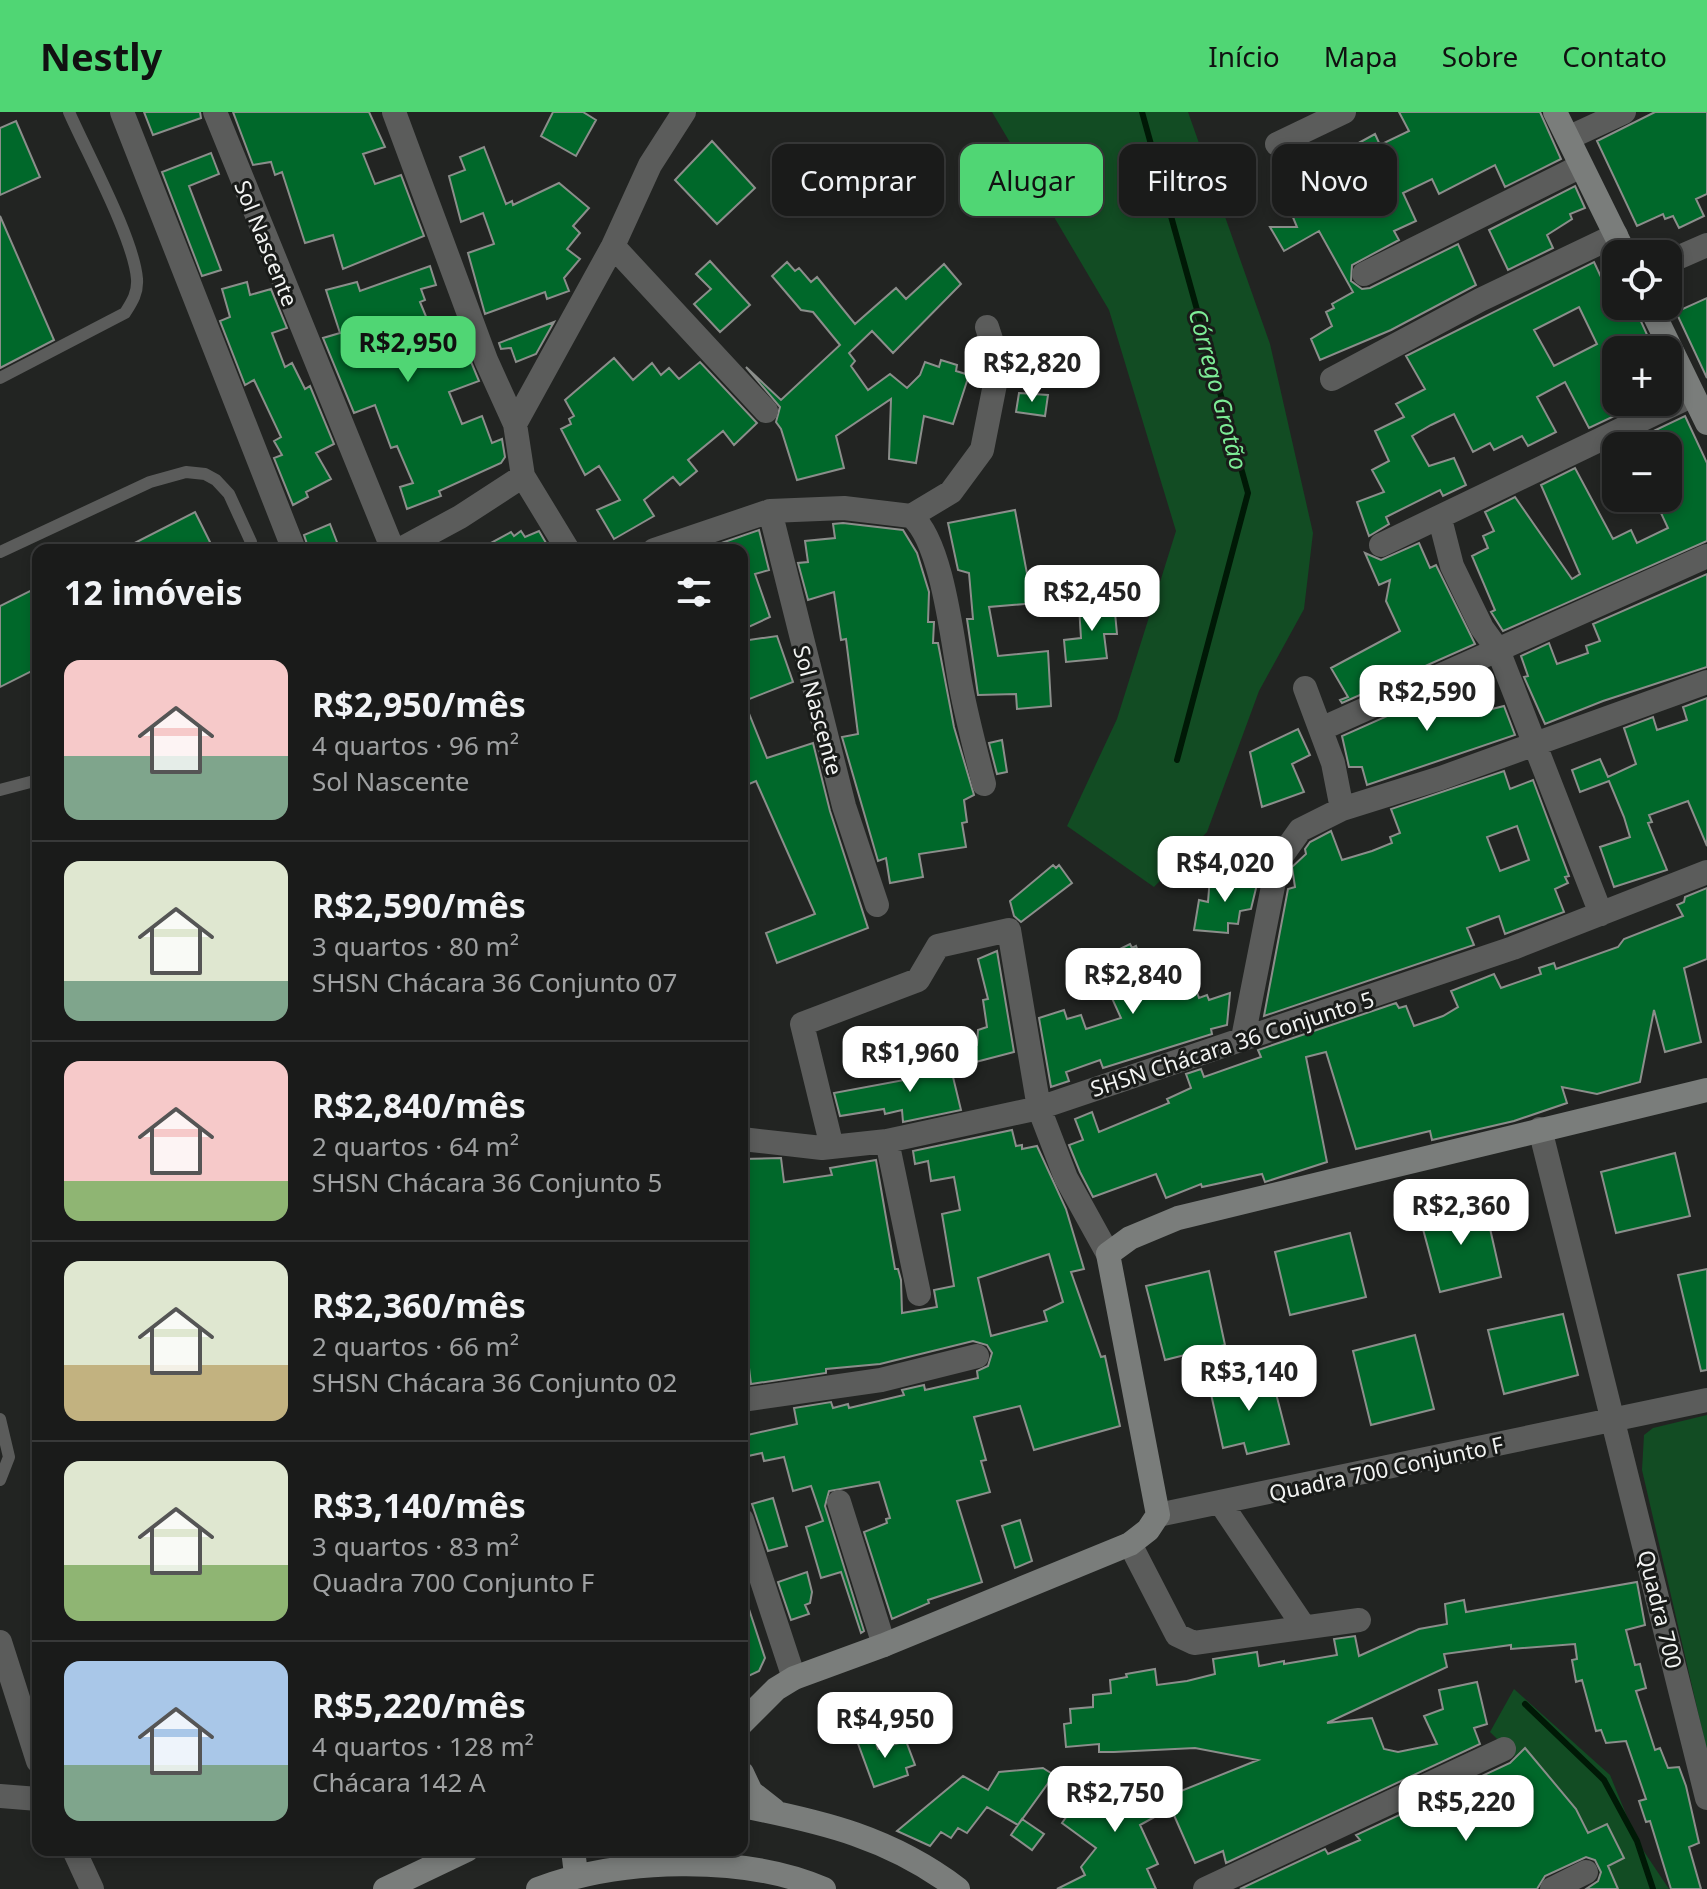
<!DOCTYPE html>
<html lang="pt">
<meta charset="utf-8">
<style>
:root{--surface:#1a1b1a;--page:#232423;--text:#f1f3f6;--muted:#9fa1a2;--line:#383939;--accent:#50d674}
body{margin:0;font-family:"Noto Sans",sans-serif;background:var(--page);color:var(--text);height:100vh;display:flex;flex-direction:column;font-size:30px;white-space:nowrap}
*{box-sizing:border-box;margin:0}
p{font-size:26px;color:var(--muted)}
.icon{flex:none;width:44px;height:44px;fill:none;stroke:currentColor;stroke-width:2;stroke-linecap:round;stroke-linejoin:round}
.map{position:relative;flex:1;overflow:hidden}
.side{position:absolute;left:32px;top:432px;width:716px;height:1312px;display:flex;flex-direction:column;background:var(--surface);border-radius:16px;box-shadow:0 4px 12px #0003,0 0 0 2px var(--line)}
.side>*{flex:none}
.guide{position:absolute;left:772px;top:32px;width:760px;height:72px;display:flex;gap:16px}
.buttons{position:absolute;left:1602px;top:128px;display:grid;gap:16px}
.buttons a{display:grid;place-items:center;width:80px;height:80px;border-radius:16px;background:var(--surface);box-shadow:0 4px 12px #0003,0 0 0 2px var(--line);font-size:40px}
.price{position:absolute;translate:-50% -68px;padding:0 18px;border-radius:16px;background:#fff;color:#222;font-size:26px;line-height:52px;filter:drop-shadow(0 2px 4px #0008)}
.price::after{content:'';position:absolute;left:50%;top:48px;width:24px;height:18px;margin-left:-12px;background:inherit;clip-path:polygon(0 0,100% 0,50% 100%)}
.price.selected{background:var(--accent);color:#111}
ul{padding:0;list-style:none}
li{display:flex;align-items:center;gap:24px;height:200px;padding:0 32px}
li+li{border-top:2px solid var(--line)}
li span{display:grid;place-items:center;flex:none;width:224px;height:160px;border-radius:16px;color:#555}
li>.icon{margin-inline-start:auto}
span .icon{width:96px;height:96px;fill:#fffc;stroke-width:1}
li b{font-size:34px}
h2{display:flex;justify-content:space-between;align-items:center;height:96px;padding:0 32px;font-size:34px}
.chip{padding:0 28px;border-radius:16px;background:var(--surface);box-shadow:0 4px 12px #0003,0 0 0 2px var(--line);font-size:28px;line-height:72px}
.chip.selected{background:var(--accent);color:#111}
header{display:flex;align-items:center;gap:48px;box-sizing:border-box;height:112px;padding:0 40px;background:var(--accent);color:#111}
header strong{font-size:38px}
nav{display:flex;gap:44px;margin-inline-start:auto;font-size:28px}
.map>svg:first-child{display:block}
</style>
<header>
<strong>Nestly</strong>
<nav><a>Início</a><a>Mapa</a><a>Sobre</a><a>Contato</a></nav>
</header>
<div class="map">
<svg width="1707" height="1777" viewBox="0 0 1707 1777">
<rect width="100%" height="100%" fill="#222422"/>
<path fill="#124c23" d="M992,0H1188L1270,232L1313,421L1304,497L1259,579L1207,720L1154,775L1067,714L1117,607L1176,419L1109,198Z
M1707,1303V1639L1642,1358L1644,1323L1653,1316Z
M1514,1577L1610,1663L1637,1729L1669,1777H1606L1579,1707L1490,1620Z"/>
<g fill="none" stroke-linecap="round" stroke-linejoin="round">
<path stroke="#001906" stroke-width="6" d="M1142,0L1248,381L1177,648
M1525,1592L1604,1668L1637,1729L1653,1777"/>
</g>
<path fill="#00682a" stroke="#8b8e8b" stroke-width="2" fill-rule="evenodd" d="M144,0H200L201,6L153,23Z
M233,0H369L385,35L363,42L375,72L401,63L424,124L343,157L333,123L305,131L282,60L275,63L271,50L253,53Z
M553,0H583L596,8L576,44L541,24Z
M1399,0H1540L1561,47L1505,75L1495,53L1439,82L1432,67L1403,81L1416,109L1394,119L1399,128L1352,153L1351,169L1362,177L1370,176L1458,132L1476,173L1391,218L1320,248L1311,227L1332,214L1326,200L1334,196L1332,192L1353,180L1319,119L1284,139L1270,115H1297L1283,81L1337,58L1333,45L1375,22L1380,33L1409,19Z
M1655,0H1707V82L1696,87L1704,104L1679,116L1673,104L1665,107L1663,102L1637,114L1597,29Z
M16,9L40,65L0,83V16Z
M712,29L755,76L717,112L675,68Z
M484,35L506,92L512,89L513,93L559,71L589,96L573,114L580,121L567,137L580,147L564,166L569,179L547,187L545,180L485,202L468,141L494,132L483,101L461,110L449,64L465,58L460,45Z
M211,41L219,62L189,74L221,158L202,164L162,60Z
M1575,74L1585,96L1570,102L1572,107L1547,123L1553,136L1508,158L1489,118Z
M0,104L54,228L0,256Z
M710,149L750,193L720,220L694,192L711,177L696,162Z
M787,150L795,159L799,156L811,170L817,165L855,212L896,176L906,187L944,152L961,172L893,241L872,219L849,241L855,249L851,254L868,278L890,262L907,276L920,263L925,250L939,255L941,248L957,253L956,259L969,263L953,312L924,304L916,351L889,347L891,287L836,324L844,356L797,368L781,317L776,310L780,295L746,255L781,288L840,233L813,200L801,198L772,164Z
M1594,150L1608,180L1616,176V194H1634L1654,238H1616V290H1644L1589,316L1565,270L1537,285L1556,320L1528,334L1522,324L1494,338L1490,331L1473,340L1454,302L1431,313L1412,324L1429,354L1454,346L1466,373L1443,384L1440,378L1386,405L1389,412L1369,424L1357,390L1384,380L1372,358L1389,349L1375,319L1404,305L1396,292L1425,277L1406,244ZM1579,195L1597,232L1554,254L1534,218Z
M430,154L436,173L421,177L425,188L420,190L432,219L423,223L435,252L467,240L479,269L449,280L462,312L482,304L492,331L502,327L505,345L501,351L439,379L441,384L407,397L400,375L413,371L397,334L391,336L375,293L354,301L323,226L340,221L326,178L357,170L360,179Z
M247,170L250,183L271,177L287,216L272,221L285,255L292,251L305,277L310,274L334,332L316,341L331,367L306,380L308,385L293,393L274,346L282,343L274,329L281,325L254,268L245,273L220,209L230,205L222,177Z
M1707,186V266L1676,200Z
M554,210L536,242L516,250L511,236L501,237L499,231Z
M614,246L633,268L652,251L661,263L669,256L679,267L700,250L757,311L734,333L723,319L688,348L697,359L680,373L673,365L644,388L654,404L614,427L597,398L620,388L599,354L585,363L561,317L571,312L569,307L574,304L565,288Z
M1019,281L1048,283L1045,304L1016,300Z
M1685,304L1707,351V429L1503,519L1491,500L1495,498L1472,444L1488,436L1483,424L1494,419L1485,400L1515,385L1572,467L1580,462L1541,373L1575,356L1613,427L1631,418L1637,431L1668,416L1654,386H1668V334H1622Z
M1015,398L1028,467L1046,465L1048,490L989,495L998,544L1048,539L1051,594L1017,597L1016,582L978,583L967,507H973L969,461L958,458L948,411Z
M195,400L214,438H121Z
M843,411L903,418L917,441L929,480L928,510H934L933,531H938L954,615L974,683L964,688L967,710L962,711L966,735L919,742L923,765L890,771L886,746L878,749L842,625L858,622L846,527L841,528L834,480L808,488L798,451L808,450L805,429L835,426L833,412Z
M330,412L340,438H309L304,423Z
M759,418L769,458L755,462L770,505L742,518V438H701Z
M521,419L525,425L539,419L549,436L478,438L511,420L514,424Z
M1419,431L1430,456L1436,453L1475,532L1342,591L1340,588L1348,585L1331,556L1400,519L1386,489L1390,468L1379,473L1365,441L1381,448Z
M1707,462V555L1603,589L1545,612L1524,565L1528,564L1521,544L1549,531L1557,552L1588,541L1586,534L1600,529L1593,512Z
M38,475V556L0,575V494Z
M1114,490L1117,522H1104L1107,546L1066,550L1064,528L1081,526L1079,494Z
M777,524L793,570L744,589L767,646L813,631L830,699L868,816L777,851L766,821L815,802L756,669L742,675V529Z
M1477,564L1488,598L1504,594L1515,623L1367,673L1362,655H1349L1342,624Z
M1707,586V734L1688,689L1649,703L1652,710L1648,711L1667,758L1614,775L1600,735L1630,725L1624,705L1609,669L1580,680L1572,658L1600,647L1608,665L1636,652L1624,616L1653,605L1657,618L1687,608L1683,595Z
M1298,617L1310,643L1292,652L1304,680L1262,695L1250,640Z
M1002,628L1007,660L997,662L989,631Z
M1504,659L1510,677L1533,668L1569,764L1565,765L1568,771L1555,777L1564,800L1505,822L1499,804L1467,816L1474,833L1264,904L1288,777L1295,775L1292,755L1306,742L1305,737L1310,730L1331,719L1342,748L1372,739L1392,731L1390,725L1400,721L1391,697ZM1517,714L1529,748L1500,759L1487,725Z
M1053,753L1056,756L1059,753L1072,771L1021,810L1014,804L1010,789Z
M1210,765L1258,768L1251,797L1240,799L1238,812L1228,811V821L1194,818L1199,788L1208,790Z
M1707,776V847L1684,856L1701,930L1665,940L1654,898L1640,970L1597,982L1562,975L1567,991L1514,1009L1432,1028L1430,1019L1356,1037L1326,940L1306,945L1327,1050L1265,1070L1262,1062L1202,1075L1201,1072L1166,1086L1156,1062L1093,1085L1080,1060L1069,1033L1083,1028L1075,1007L1092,1000L1099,1020L1169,991L1167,987L1191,976L1186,962L1201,957L1204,965L1261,945L1258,938L1396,891L1399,896L1406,894L1414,914L1443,904L1458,895L1451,879L1494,862L1501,876L1541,862L1539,856L1554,851L1556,857L1618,835L1624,827L1683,804L1677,793L1684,790L1685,785Z
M1130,832L1132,836L1136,834L1138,839L1192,866L1199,886L1207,883L1209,888L1230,881L1227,913L1211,917L1212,922L1103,956L1100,948L1066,960L1069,969L1051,975L1039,906L1064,898L1067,907L1081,903L1086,917L1121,906L1095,849Z
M997,839L1014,940L968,952L963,937L977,933L978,918L987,915L983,888L988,887L978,847Z
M963,942L969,960L953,965L961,998L903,1010L902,998L885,1002L884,997L840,1004L834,981L931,963L928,951Z
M1012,1018L1016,1034L1022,1033V1037L1037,1034L1066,1097L1084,1157L1071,1160L1101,1245L1105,1244L1120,1314L1034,1338L1020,1294L974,1305L986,1348L981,1349L990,1380L957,1389L982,1470L928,1488L929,1491L892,1507L864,1420L887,1411L886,1407L890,1406L879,1370L829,1379L825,1394L864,1519L861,1521L841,1460L821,1466L806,1415L823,1409L811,1374L793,1379L784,1345L764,1349L762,1341L748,1344L743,1324L797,1312L794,1296L831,1290L833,1296L848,1292L849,1296L904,1283L902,1278L924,1273L925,1278L978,1266L977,1259L988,1254L992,1241L987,1233L973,1229L880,1252L826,1257V1261L751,1272L746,1231L742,1232V1047L781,1046L784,1070L832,1063L830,1056L876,1048L895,1157H898L901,1168L902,1201L937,1195L934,1178L954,1174L942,1102L960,1098L954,1065L931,1069L928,1049L915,1052L913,1039ZM1049,1142L1063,1190L1044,1199L1047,1209L991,1224L978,1166Z
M1675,1041L1690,1104L1616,1121L1601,1060Z
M1484,1090L1501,1165L1440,1180L1420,1106Z
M1350,1121L1366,1185L1290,1203L1275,1140Z
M1707,1157V1258L1701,1259L1678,1163Z
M1209,1159L1225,1233L1165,1248L1146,1174Z
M1563,1202L1578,1263L1504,1282L1488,1218Z
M1415,1223L1434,1297L1371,1313L1353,1239Z
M1270,1258L1289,1332L1247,1342L1244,1331L1223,1336L1209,1273Z
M773,1386L787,1434L768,1439L752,1392Z
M1020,1408L1032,1449L1015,1456L1002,1414Z
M807,1460L812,1480L810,1491L805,1493L809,1502L791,1508L778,1470Z
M1637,1470L1645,1513L1626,1518L1635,1553L1640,1552L1646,1576L1636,1579L1655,1638L1660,1636L1668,1656L1679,1655L1686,1674L1699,1731L1689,1735L1701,1777H1671L1650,1709L1646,1710L1639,1689L1646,1687L1626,1629L1606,1631L1601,1618L1596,1619L1582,1568L1576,1570L1572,1548L1577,1547L1575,1532L1511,1537V1533L1444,1542L1447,1555L1327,1611L1372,1606L1384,1637L1398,1640L1437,1632L1424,1604L1443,1597L1439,1578L1477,1570L1487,1612L1474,1616L1480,1632L1226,1751L1223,1739L1195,1751L1166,1685L1258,1648L1195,1636L1114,1640H1099V1632L1066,1635L1064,1612L1071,1611L1070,1597L1093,1595V1583L1111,1581L1110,1568L1127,1565L1126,1562L1155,1557L1157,1573L1187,1569L1215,1562L1213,1547L1257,1540L1259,1554L1284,1549V1552L1337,1543L1334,1527L1355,1524L1359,1544L1419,1517L1447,1512L1445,1492L1464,1488L1466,1500Z
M746,1488L765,1546L759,1559L742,1567V1489Z
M872,1620L878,1637L906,1629L915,1653L906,1656L908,1663L874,1675L856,1626Z
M1525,1636L1576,1697L1588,1721L1607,1712L1624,1746L1608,1754L1618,1777H1586L1598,1769L1601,1760L1595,1748L1586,1745L1545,1764L1537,1777H1240L1325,1737L1328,1742L1360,1728L1356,1723L1440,1684L1453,1711L1481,1696L1469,1670L1510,1651Z
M1043,1656L1054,1663L1018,1713L987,1695L967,1721L958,1716L951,1726L941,1720L930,1734L897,1719L963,1664L988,1678L999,1660Z
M1100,1657L1121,1672L1130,1691L1153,1664L1169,1697L1140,1713L1158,1752L1147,1757L1156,1777H1057L1085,1763L1081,1755L1096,1736L1062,1711Z
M1022,1707L1044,1722L1032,1738L1011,1723Z"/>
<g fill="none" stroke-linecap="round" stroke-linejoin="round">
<path stroke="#5b5c5b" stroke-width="12" d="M0,266L125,201C132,190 138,181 137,167C134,127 87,41 69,0
M0,440L150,370L186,360L205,362L216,368L229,382L251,430
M0,678L38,668
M0,1307L9,1345L0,1368"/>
<path stroke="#5b5c5b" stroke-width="24" d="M122,0L294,438
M215,0L393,438
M394,0L486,248L515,312L523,364L568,438
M1568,26L1624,0
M1277,32L1344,0
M613,134L766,299
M1668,150L1707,133
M1364,162L1581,54
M1332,267L1480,188L1616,123
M515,312L613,134L650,53L684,0
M770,399L844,694L877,793
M911,404L951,380L982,338L999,252L987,215
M1440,407L1452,454L1482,516L1498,538L1601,802
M1381,433L1693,283
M399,438L460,405L523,364
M654,438L770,399L844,396L911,404C943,429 953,535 961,575C967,607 976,640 984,672
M1305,576L1333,651L1342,697
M1321,617L1707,444
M1243,926L1278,749L1300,718L1342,697L1441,666L1707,570
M1540,1017L1707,1686
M742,1027L822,1036L887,1029L1039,996L1513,836L1707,760
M887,1029L919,1182
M832,1035L802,912L918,868L938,834L1009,818L1039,996L1066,1066L1108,1142
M742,1288L881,1268L977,1244
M839,1390L884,1533
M1220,1390L1304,1515
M1158,1403L1707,1288
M742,1408L794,1566
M1130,1432L1177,1523L1194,1531L1359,1508
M0,1530L38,1649
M0,1684L38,1687
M74,1738L92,1777
M1205,1777L1504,1637
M1552,1777L1586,1760"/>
<path stroke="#7a7d7b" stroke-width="24" d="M1555,0L1625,142
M1650,194L1707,311
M742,1611L776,1577L794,1566L884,1533L1130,1432L1148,1418L1158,1403L1108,1142L1130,1126L1178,1106L1707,978
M742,1661L751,1680L774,1698
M742,1694C824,1710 891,1726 958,1777
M573,1738L576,1762
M385,1777L467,1738
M538,1777C619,1746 743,1742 824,1777"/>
</g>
<g text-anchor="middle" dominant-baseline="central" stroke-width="6" stroke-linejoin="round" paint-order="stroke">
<g font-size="22" fill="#f2f3f2" stroke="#191b19">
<text transform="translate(267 131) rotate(68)">Sol Nascente</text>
<text transform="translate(819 598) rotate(75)">Sol Nascente</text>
<text transform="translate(1232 931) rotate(-18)">SHSN Chácara 36 Conjunto 5</text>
<text transform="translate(1386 1356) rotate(-12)">Quadra 700 Conjunto F</text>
<text transform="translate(1661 1497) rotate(76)">Quadra 700</text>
</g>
<g font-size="24" font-style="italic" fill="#7dec96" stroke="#191b19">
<text transform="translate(1219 277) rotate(75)">Córrego Grotão</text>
</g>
</g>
</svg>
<div class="buttons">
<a><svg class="icon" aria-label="locate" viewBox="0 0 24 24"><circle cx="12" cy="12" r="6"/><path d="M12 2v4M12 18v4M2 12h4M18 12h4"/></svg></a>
<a>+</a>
<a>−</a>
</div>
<b class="price selected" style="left:408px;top:272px">R$2,950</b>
<b class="price" style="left:1032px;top:292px">R$2,820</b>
<b class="price" style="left:1092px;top:521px">R$2,450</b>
<b class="price" style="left:1427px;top:621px">R$2,590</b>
<b class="price" style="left:1225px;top:792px">R$4,020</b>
<b class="price" style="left:1133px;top:904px">R$2,840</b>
<b class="price" style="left:910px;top:982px">R$1,960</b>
<b class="price" style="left:1461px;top:1135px">R$2,360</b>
<b class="price" style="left:1249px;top:1301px">R$3,140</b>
<b class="price" style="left:885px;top:1648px">R$4,950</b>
<b class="price" style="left:1115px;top:1722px">R$2,750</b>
<b class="price" style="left:1466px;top:1731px">R$5,220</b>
<div class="guide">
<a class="chip">Comprar</a>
<a class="chip selected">Alugar</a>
<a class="chip">Filtros</a>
<a class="chip">Novo</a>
</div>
<section class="side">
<h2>12 imóveis<svg class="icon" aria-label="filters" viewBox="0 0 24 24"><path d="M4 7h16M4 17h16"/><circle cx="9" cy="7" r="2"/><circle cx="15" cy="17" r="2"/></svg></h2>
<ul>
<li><span style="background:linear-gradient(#f6c9c9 60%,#7fa58c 0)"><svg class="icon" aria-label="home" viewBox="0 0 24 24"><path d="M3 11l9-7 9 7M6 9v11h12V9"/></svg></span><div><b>R$2,950/mês</b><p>4 quartos · 96 m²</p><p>Sol Nascente</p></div></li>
<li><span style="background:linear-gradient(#dfe7d0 75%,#7fa58c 0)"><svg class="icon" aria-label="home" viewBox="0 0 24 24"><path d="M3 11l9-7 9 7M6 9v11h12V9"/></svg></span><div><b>R$2,590/mês</b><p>3 quartos · 80 m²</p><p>SHSN Chácara 36 Conjunto 07</p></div></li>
<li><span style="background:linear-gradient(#f6c9c9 75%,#8fb573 0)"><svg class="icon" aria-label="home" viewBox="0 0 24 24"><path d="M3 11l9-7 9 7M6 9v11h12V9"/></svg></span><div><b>R$2,840/mês</b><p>2 quartos · 64 m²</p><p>SHSN Chácara 36 Conjunto 5</p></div></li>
<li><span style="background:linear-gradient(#dfe7d0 65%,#c2b280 0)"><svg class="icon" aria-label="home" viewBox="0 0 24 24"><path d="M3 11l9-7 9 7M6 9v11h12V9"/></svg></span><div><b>R$2,360/mês</b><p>2 quartos · 66 m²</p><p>SHSN Chácara 36 Conjunto 02</p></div></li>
<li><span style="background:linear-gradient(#dfe7d0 65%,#8fb573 0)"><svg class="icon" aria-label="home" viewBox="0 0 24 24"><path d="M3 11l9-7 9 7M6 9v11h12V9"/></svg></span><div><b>R$3,140/mês</b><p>3 quartos · 83 m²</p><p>Quadra 700 Conjunto F</p></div></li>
<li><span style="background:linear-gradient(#a9c7e8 65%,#7fa58c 0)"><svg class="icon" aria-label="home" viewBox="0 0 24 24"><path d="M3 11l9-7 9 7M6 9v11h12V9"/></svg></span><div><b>R$5,220/mês</b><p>4 quartos · 128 m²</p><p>Chácara 142 A</p></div></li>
</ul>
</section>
</div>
